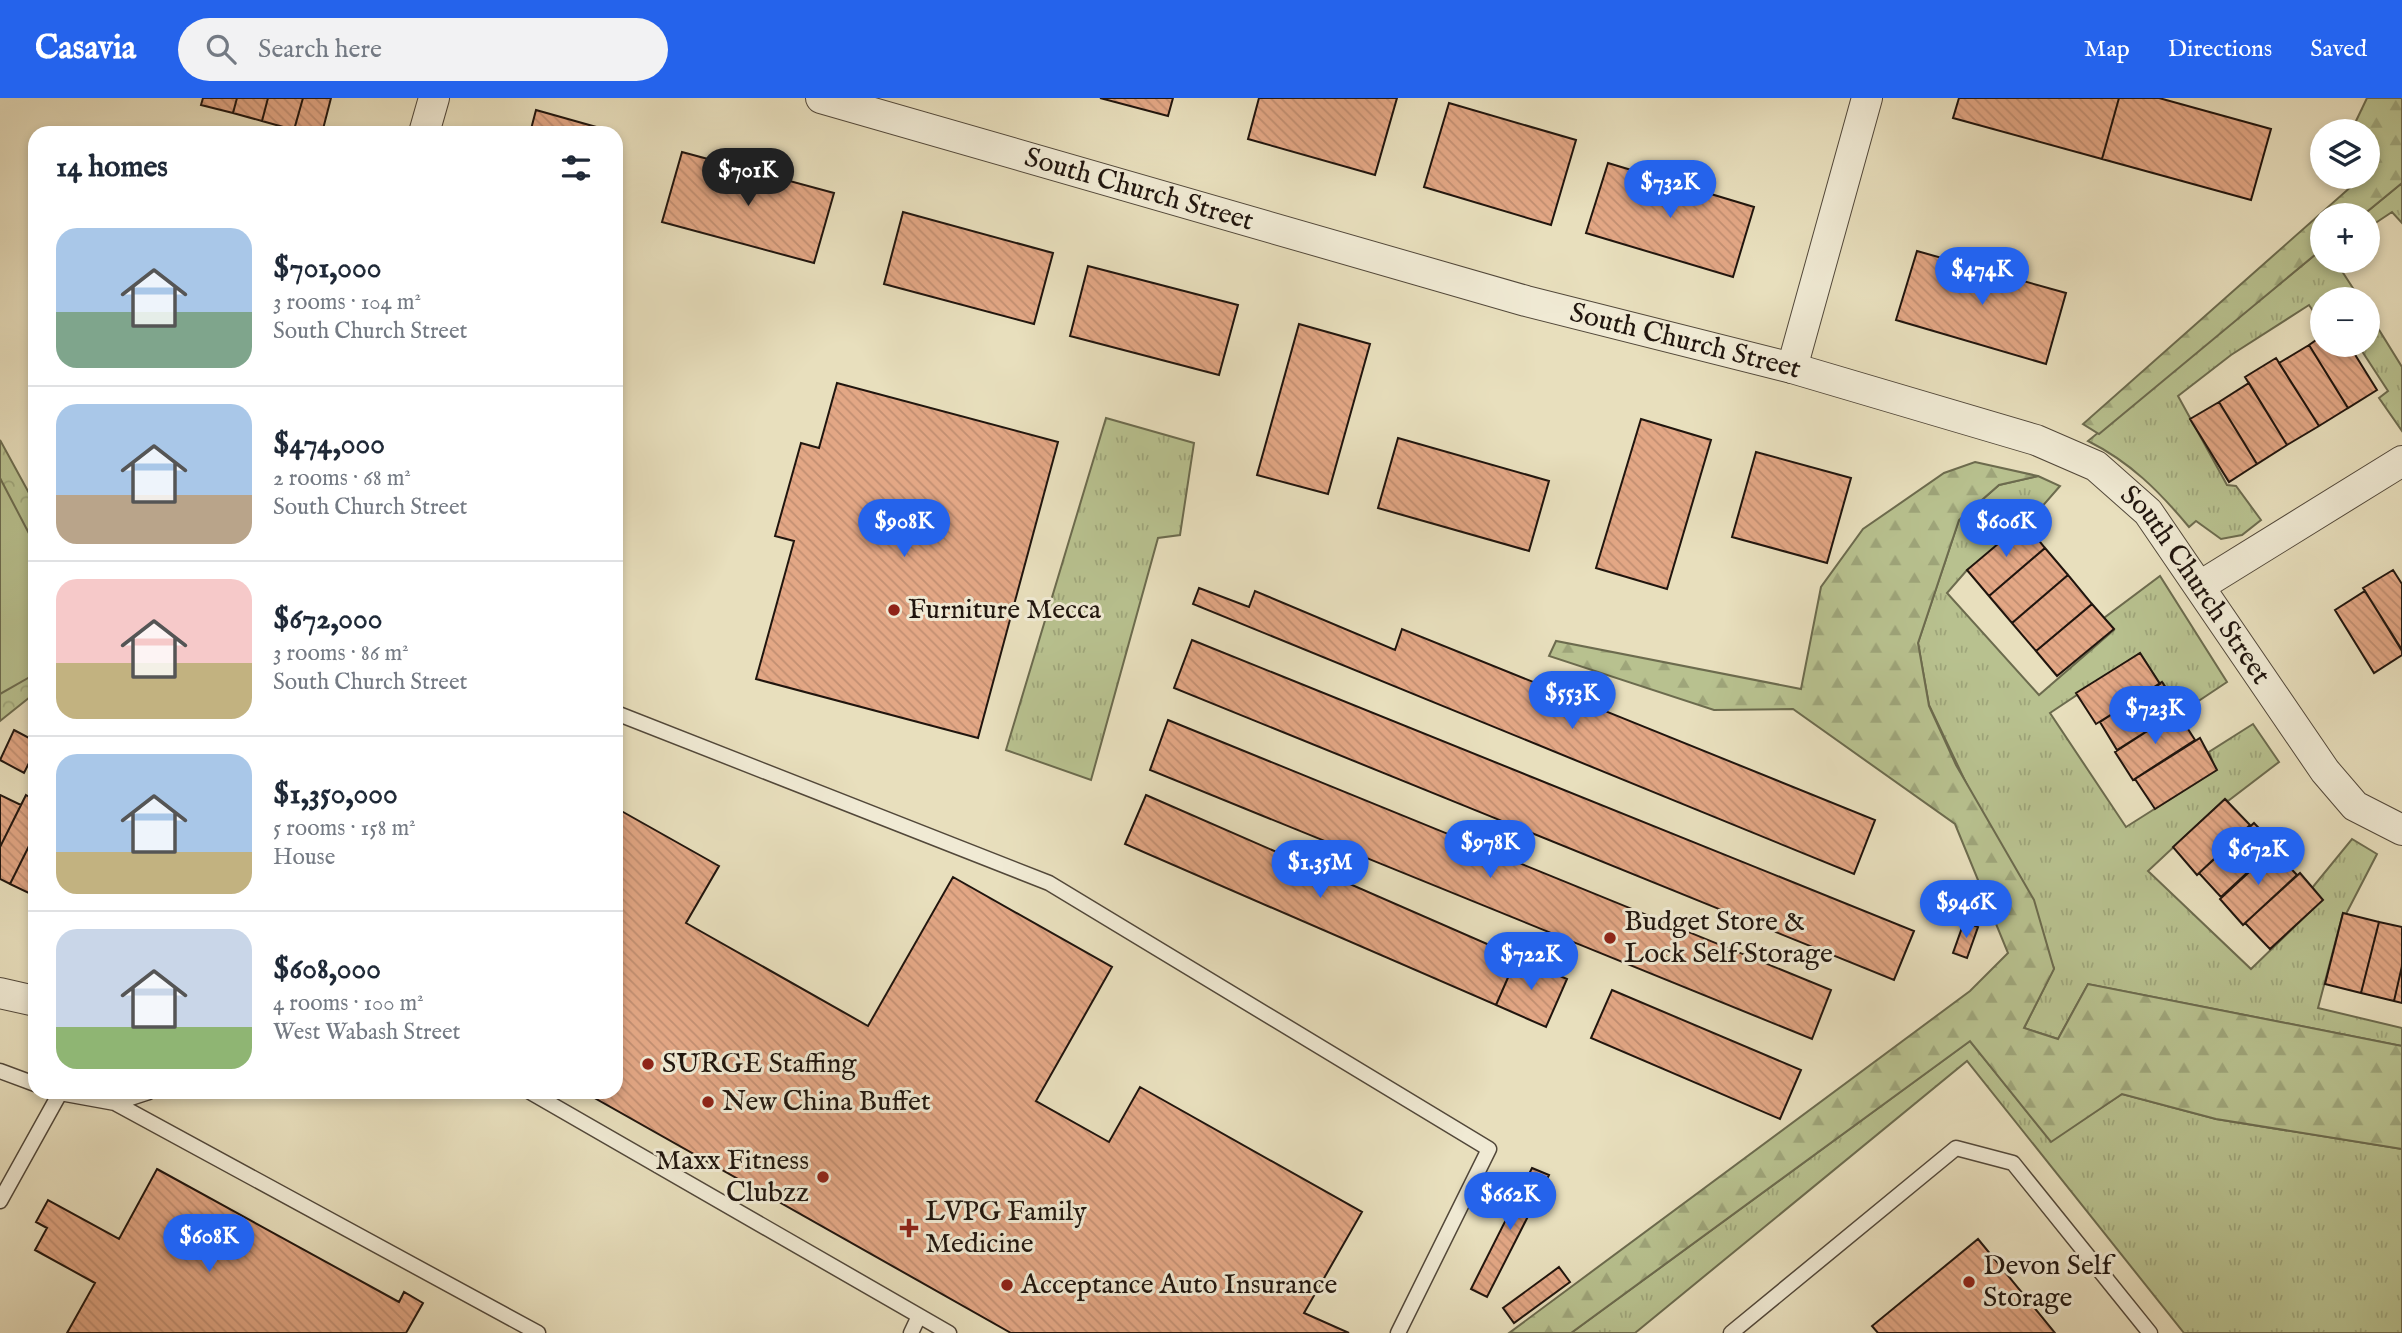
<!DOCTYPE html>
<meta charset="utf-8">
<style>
:root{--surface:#fff;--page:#f2f2f3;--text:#1f2937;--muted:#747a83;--line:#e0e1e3;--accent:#2563eb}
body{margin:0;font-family:"IM FELL English",serif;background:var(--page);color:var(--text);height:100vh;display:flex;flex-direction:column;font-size:26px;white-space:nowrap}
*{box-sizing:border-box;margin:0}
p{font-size:23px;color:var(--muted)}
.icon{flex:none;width:38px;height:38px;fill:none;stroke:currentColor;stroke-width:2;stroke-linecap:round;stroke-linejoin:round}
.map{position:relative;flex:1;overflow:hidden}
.drawer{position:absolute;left:28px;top:28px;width:595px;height:973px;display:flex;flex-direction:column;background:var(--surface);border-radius:21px;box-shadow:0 4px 10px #0003}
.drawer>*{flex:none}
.fabs{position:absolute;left:2310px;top:21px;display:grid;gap:14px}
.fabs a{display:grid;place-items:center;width:70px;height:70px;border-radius:50%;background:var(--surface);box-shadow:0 4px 10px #0003;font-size:35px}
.price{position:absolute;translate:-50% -60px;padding:0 16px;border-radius:24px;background:var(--accent);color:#fff;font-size:23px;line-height:46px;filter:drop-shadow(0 2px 4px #0008)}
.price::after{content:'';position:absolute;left:50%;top:42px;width:21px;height:16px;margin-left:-10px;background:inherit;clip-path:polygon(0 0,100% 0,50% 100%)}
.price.current{background:#222;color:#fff}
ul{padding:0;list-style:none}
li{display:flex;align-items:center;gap:21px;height:175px;padding:0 28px}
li+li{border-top:2px solid var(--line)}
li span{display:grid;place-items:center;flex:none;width:196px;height:140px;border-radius:21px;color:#555}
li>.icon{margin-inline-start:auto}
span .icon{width:84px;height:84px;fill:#fffc;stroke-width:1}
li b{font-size:30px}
h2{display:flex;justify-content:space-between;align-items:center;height:84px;padding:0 28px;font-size:30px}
header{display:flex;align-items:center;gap:42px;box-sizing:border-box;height:98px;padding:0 35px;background:var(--accent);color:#fff}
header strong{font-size:33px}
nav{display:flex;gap:38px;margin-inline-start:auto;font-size:24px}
.search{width:490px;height:63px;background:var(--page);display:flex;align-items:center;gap:18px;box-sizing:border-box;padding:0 24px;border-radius:38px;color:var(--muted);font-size:26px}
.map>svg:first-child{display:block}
</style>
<header>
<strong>Casavia</strong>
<div class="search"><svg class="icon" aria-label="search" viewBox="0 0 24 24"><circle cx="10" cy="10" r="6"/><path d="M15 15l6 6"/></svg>Search here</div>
<nav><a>Map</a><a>Directions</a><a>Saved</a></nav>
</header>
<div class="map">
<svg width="2402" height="1235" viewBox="0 0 2402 1235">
<defs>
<pattern id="grass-tufts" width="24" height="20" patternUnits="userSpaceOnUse" patternTransform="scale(1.75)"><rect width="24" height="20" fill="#b8c18f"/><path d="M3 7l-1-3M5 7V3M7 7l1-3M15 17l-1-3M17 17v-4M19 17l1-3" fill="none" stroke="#9ea57a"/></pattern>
<pattern id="forest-firs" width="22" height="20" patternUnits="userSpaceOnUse" patternTransform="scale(1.75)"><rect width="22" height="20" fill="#b8c18f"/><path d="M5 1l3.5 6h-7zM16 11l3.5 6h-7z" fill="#9ea57a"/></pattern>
<pattern id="park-crowns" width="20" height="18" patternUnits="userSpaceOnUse" patternTransform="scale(1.75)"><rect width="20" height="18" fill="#b8c18f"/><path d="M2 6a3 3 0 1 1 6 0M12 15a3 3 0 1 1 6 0" fill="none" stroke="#9ea57a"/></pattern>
<pattern id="building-back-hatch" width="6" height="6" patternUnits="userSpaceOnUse" patternTransform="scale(1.75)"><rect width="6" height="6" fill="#e3a785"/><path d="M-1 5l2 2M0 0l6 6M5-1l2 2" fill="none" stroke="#c28f72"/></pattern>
</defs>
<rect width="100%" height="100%" fill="#e8dfbd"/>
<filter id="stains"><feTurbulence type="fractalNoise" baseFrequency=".00286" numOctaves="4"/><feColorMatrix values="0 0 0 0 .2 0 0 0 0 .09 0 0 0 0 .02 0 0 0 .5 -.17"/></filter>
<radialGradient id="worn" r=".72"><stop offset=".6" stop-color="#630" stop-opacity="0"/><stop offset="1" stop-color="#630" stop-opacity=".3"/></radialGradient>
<path fill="url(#grass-tufts)" stroke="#6c6b4e" stroke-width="2" d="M2402,85V125L2392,114L2368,130V117H2363Z
M2322,151V163H2344L2338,167L2360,201H2322V226L2309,207L2231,257L2178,298L2227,387L2236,388L2261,422L2242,437L2221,441L2196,423L2189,429C2159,393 2130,364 2088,343Z
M2368,214L2402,269V333L2379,300L2388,293L2358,247H2368Z
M1106,320L1194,345L1180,437L1158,440L1091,682L1006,652Z
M2038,378L2060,388L2026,427L1967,472L1947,495L2039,597L2114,532L2104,520L2160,478L2227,584L2179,616L2180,612L2163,585L2160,586L2140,555L2050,615L2126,729L2216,672L2209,654L2253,626L2279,664L2228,703L2225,701L2148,773L2251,871L2322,802L2312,790L2352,741L2377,756L2346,816L2343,815L2318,910L2402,930V948L2088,886L2058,941L2024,930L2054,870L1929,607L1918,545L1959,422L1999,387Z
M1970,943L2051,1043L2122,996L2216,1021L2402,1051V1235H2184L1967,963L1635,1235H1571Z"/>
<path fill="url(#forest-firs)" stroke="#6c6b4e" stroke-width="2" d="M2367,0H2402V85L2363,117H2322V151L2099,336L2083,326L2362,79H2368V33H2358L2356,23Z
M1975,364L2038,378L1999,387L1959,422L1918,545L1929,608L1956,667L2034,802L2054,871L2024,930L2058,941L2088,886L2402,948V1051L2216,1021L2122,996L2051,1044L1970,943L1571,1235H1509L1970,893L2008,855L1955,726L1793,611L1714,612L1549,558L1556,543L1801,591L1821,489L1863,431L1944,375Z"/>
<path fill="url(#park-crowns)" stroke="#6c6b4e" stroke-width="2" d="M0,342L35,406V595L0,623Z"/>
<path fill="#b8c18f" stroke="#6c6b4e" stroke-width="2" d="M0,380L35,447V576L0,596Z"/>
<path fill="url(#building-back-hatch)" stroke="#20150e" stroke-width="2" d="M203,0H237L233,15L201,7Z
M237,0H268L262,23L233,15Z
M268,0H303L294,32L262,23Z
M303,0H331L322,35L294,32Z
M1100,0H1173L1168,18Z
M1259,0H1397L1375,77L1248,41Z
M1959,0H2119L2102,61L1953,20Z
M2119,0H2159L2271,31L2251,102L2102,61Z
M1449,5L1576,42L1551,127L1424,89Z
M536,12L607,32L606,35H530Z
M682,54L834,95L814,165L662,124Z
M1608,65L1754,109L1733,179L1586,135Z
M903,114L1053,155L1034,226L884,186Z
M1917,153L2066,195L2046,266L1896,222Z
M1088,168L1238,207L1219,277L1070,238Z
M1299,226L1370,246L1328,396L1257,377Z
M2322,238V247H2349L2377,292L2348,310L2309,247Z
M2309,247L2348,310L2319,328L2279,265Z
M2276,260L2319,328L2287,347L2245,279Z
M837,285L1058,344L978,640L756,581L794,443L775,438L801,345L819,350Z
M2249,285L2287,347L2257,366L2219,304Z
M2219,304L2257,366L2229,384L2190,321Z
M1641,321L1711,342L1667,491L1596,470Z
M1398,340L1549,383L1529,453L1378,410Z
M1756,354L1851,380L1827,465L1732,439Z
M2024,424L2045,450L1989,498L1967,472Z
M2045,450L2068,477L2012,525L1989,498Z
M2393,472L2402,486V552L2363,490Z
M2068,477L2092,506L2036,553L2012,525Z
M1199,490L1249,509L1255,493L1395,552L1402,531L1875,722L1854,776L1193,506Z
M2365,493L2402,553V557L2374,575L2335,512Z
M2092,506L2114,531L2057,578L2036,553Z
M1192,542L1914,833L1894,882L1174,590Z
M2140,555L2160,586L2096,626L2076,595Z
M2162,584L2180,612L2117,652L2100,624Z
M2177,614L2195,642L2133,682L2115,654Z
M1168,622L1831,892L1812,941L1150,672Z
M14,632L35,643V653L24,675L0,662Z
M2200,640L2217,672L2155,711L2135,681Z
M0,697L21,707L0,749Z
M26,697L35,702V736L10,786L0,781V749Z
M1146,697L1517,859L1496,907L1125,746Z
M2225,701L2250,727L2197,777L2173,749Z
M616,710L719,768L686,825L868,928L953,779L1112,869L1036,1003L1109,1044L1140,989L1362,1114L1304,1215L1349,1235H1011L584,994H616Z
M2254,725L2276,748L2221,799L2199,775Z
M35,736V798L10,786Z
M2273,752L2297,777L2243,827L2220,801Z
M2300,775L2323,802L2270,851L2245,825Z
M2343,815L2379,824L2361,895L2325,886Z
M1964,824L1978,829L1967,860L1953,855Z
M2379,824L2402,829V868L2394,903L2361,895Z
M1517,859L1567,881L1546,929L1496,907Z
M2402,868V905L2394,903Z
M1612,892L1801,972L1780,1021L1591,940Z
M1532,1070L1549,1077L1487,1199L1471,1191Z
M157,1071L399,1204L404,1194L423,1205L406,1235H67L95,1185L35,1152L47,1130L36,1124L48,1102L119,1141Z
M1978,1141L2055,1235H1878L1872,1228Z
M1559,1169L1570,1184L1514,1225L1503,1210Z"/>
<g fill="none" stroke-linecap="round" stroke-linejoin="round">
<g stroke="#52483a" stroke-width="17">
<path id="service" d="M616,615L1049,785L1489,1051L1398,1235
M0,973L35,986
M530,994L949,1235
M115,1005L538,1235
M0,1103L60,995L115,1005L149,994
M911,1235L919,1218
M1731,1235L1956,1050L2013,1065L2150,1235"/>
</g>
<g stroke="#52483a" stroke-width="32">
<g id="minor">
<path id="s1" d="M821,0L1526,203L1792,270L2036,342L2096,368L2148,414L2325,673L2355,708L2402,732"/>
<path d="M424,35L434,0"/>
<path d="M1792,270L1867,0"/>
<path d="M2200,488L2402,363"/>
<path d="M0,895L35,903"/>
</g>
</g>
<use href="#service" stroke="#f0ead4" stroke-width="14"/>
<use href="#minor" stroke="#f0ead4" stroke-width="30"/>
</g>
<g fill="#8f2418" stroke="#f0ead4" stroke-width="2.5">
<circle cx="894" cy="512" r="7"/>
<circle cx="1610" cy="840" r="7"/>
<circle cx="648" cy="966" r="7"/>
<circle cx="708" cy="1004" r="7"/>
<circle cx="823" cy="1079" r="7"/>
<path d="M905.5 1119.5h7v7h7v7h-7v7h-7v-7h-7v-7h7z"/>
<circle cx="1969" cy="1184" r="7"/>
<circle cx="1007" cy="1187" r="7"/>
</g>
<g text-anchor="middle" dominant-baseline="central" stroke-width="6" stroke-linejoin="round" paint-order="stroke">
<g font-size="28" fill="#20150e" stroke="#f0ead4">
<text stroke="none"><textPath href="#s1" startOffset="331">South Church Street</textPath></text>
<text stroke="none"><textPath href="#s1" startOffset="898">South Church Street</textPath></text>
<text stroke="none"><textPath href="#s1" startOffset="1484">South Church Street</textPath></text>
</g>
<g font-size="28" fill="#20150e" stroke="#f0ead4" text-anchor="start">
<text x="908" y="512">Furniture Mecca</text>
<text x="1624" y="824">Budget Store &amp;<tspan x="1624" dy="32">Lock Self Storage</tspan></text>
<text x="662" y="966">SURGE Staffing</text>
<text x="722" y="1004">New China Buffet</text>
<text x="809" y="1063" text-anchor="end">Maxx Fitness<tspan x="809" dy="32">Clubzz</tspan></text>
<text x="925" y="1114">LVPG Family<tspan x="925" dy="32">Medicine</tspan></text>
<text x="1983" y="1168">Devon Self<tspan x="1983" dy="32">Storage</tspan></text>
<text x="1021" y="1187">Acceptance Auto Insurance</text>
</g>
</g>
<rect width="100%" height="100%" filter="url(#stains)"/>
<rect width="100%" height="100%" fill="url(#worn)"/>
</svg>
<div class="fabs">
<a><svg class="icon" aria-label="layers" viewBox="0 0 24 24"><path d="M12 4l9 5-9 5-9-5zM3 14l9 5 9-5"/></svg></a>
<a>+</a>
<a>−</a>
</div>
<b class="price current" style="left:748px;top:110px">$701K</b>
<b class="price" style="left:1670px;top:122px">$732K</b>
<b class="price" style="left:1982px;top:209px">$474K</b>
<b class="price" style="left:904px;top:461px">$908K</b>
<b class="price" style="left:2006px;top:461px">$606K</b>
<b class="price" style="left:1572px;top:633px">$553K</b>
<b class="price" style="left:2155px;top:648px">$723K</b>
<b class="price" style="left:1490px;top:782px">$978K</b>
<b class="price" style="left:2258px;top:789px">$672K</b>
<b class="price" style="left:1320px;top:802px">$1.35M</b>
<b class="price" style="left:1966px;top:842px">$946K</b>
<b class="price" style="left:1531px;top:894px">$722K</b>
<b class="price" style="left:1510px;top:1134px">$662K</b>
<b class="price" style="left:209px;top:1176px">$608K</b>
<section class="drawer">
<h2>14 homes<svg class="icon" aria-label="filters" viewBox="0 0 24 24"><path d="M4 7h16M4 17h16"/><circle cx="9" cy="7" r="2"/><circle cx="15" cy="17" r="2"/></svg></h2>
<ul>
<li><span style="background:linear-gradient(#a9c7e8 60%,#7fa58c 0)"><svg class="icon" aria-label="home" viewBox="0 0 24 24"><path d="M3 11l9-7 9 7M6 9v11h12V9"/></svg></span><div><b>$701,000</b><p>3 rooms · 104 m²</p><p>South Church Street</p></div></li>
<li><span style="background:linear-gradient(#a9c7e8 65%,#b9a48a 0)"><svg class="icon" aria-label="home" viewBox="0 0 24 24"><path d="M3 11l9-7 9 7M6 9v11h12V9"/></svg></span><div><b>$474,000</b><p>2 rooms · 68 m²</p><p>South Church Street</p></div></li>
<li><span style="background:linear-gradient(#f6c9c9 60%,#c2b280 0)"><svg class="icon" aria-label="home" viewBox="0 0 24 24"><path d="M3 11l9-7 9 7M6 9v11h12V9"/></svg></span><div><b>$672,000</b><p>3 rooms · 86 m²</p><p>South Church Street</p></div></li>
<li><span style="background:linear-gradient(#a9c7e8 70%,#c2b280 0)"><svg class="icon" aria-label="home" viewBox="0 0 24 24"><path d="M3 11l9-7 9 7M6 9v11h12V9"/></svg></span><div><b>$1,350,000</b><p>5 rooms · 158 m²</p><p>House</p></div></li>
<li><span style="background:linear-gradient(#c9d6e8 70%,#8fb573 0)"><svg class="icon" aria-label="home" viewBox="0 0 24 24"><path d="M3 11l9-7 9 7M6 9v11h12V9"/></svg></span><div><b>$608,000</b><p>4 rooms · 100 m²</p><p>West Wabash Street</p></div></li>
</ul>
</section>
</div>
